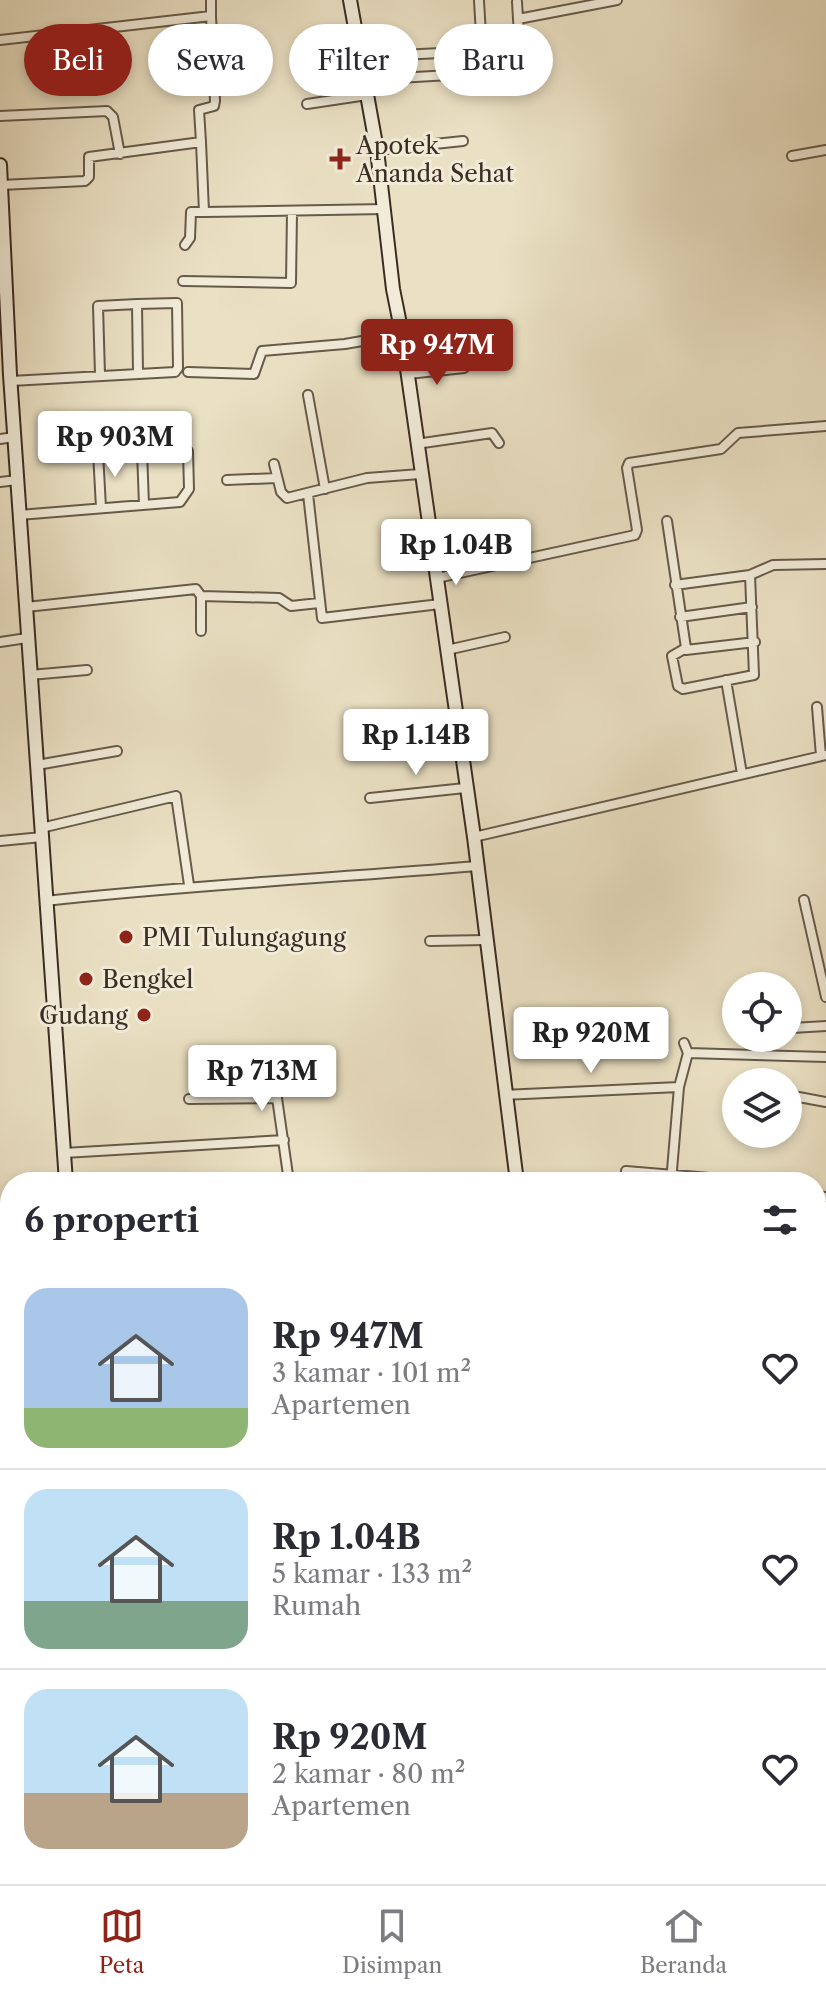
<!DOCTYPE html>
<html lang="id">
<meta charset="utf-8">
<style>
:root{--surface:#fff;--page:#f2f2f3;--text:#2b2b33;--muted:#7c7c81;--line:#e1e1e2;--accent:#8f2418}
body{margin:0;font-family:"Libre Caslon Text",serif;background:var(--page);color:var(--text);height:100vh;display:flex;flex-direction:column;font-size:30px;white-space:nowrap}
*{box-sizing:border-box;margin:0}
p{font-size:26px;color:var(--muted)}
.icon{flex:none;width:44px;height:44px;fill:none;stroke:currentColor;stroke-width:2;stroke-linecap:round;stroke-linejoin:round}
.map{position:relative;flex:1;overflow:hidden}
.sheet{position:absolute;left:0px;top:1172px;width:826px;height:712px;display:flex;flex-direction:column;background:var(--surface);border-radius:32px 32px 0 0;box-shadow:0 4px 12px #0003}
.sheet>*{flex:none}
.hud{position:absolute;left:24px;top:24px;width:778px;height:72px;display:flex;gap:16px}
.controls{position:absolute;left:722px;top:972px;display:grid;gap:16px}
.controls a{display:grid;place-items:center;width:80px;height:80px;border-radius:50%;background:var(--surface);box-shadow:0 4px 12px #0003;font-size:40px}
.price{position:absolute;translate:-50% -68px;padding:0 18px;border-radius:8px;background:#fff;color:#222;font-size:26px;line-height:52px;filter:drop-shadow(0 2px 4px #0008)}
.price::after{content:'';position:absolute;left:50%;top:48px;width:24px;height:18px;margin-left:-12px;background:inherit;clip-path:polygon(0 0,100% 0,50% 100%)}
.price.current{background:var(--accent);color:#fff}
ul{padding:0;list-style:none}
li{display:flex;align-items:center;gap:24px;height:200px;padding:0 24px}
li+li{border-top:2px solid var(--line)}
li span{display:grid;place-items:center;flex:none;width:224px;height:160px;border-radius:24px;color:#555}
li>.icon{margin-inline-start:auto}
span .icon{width:96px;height:96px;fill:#fffc;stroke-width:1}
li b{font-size:34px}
h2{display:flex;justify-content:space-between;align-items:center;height:96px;padding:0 24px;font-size:34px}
.chip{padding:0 28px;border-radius:36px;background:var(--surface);box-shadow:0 4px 12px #0003;font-size:28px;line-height:72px}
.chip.current{background:var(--accent);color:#fff}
.menu{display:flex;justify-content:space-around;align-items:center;height:112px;border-top:2px solid var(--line);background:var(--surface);font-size:22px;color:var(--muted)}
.menu a{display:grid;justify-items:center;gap:4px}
.menu .current{color:var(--accent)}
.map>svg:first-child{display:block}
</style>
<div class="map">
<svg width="826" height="1884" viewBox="0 0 826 1884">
<rect width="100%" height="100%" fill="#eae0c3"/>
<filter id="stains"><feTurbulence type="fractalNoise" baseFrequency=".0025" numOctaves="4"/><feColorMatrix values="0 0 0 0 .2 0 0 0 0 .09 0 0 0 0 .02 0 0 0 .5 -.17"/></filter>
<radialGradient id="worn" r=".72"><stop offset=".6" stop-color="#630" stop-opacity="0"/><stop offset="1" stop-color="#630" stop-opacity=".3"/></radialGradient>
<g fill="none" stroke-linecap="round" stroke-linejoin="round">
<g stroke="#675a4b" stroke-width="12">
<path id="street" d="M479,1L482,51
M517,2L522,85
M518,19L617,0
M0,40L211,16V0
M361,57L520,49
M364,80L484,73
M307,104L367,95
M0,116L107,111L113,117L120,154
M201,142L199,110L214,106L215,101L211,16
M377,150L463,141
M792,156L826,150
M1,185L85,181L89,177V157L201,142L204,212L385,209
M185,245L190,238L191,212H204
M183,281L291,283L292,212
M188,372L254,374L262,351L345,344L402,334
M408,374L464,368
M100,375L98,306L137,304
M11,381L175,372L178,368L177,303L137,304L138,373
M308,395L325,489
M0,439L14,437
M416,444L492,433L499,443
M142,451L144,505
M98,452L101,508
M274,464L281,492L287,498L367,478L420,474
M227,480L277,478
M0,482L17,480
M308,494L322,618L440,604
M19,515L180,502L189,489L188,451
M667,521L686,648L672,656L678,686L683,689L754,675L750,575L675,585
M750,575L773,565L826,564
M437,578L635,535L637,530L627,468L629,463L721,449L738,433L826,426
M201,596L279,598L291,606L319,603
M26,607L196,589L201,596V631
M680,617L752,607
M0,642L27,638
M447,650L505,637
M686,650L755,642
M30,675L87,670
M726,680L742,774
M817,707L821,756
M37,765L117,751
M370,798L465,788
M41,828L176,796L189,885
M474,837L826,755
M0,841L42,837
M804,900L826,997
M45,901C189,885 334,878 478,866
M430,941L486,940
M792,1028L826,1026
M688,1053L826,1057
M505,1095L679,1087
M788,1095L826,1102
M189,1099L277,1098L289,1182
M64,1153L284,1140
M626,1171L758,1182
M671,1182L679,1087L688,1053L684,1043
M816,1196L826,1197
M0,1243L10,1244
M5,1249L10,1302
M0,1380L10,1379
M0,1429L10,1428
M0,1510L10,1508
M816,1582L826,1583
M0,1608L10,1607
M816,1613L826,1614
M0,1670H10
M816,1697L826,1695
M0,1711L8,1733L10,1755
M0,1778H10
M816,1832H826
M35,1874L36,1884
M319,1874V1884
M439,1884L440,1874
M514,1884L518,1874"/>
</g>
<g stroke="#3b2d23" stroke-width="16">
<path id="secondary" d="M350,0L377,150L393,289L402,334L474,837L517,1182
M0,165L10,375L66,1182
M816,1300L826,1254
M816,1367L826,1369
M816,1464L826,1528
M119,1874L120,1884
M605,1874L607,1884"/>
</g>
<use href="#street" stroke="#f1ebd8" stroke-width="8"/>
<use href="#secondary" stroke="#f1ebd8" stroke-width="12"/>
</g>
<g fill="#8f2418" stroke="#f1ebd8" stroke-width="3">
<path d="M336 147h8v8h8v8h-8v8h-8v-8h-8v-8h8z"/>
<circle cx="126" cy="937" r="8"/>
<circle cx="86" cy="979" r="8"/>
<circle cx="144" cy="1015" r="8"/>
</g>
<g text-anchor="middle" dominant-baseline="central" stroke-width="6" stroke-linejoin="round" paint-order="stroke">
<g font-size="24" fill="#3b2d23" stroke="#f1ebd8" text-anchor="start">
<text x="356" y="145">Apotek<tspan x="356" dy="28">Ananda Sehat</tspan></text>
<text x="142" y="937">PMI Tulungagung</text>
<text x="102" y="979">Bengkel</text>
<text x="128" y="1015" text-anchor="end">Gudang</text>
</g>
</g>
<rect width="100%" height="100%" filter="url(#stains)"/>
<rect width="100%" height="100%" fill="url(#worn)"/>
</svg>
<div class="controls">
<a><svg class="icon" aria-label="locate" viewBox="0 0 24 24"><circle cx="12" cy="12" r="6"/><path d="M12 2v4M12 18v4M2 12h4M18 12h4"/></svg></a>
<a><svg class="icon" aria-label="layers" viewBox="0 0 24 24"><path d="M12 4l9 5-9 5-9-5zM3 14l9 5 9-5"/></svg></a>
</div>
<b class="price current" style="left:437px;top:387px">Rp 947M</b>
<b class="price" style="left:115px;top:479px">Rp 903M</b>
<b class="price" style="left:456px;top:587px">Rp 1.04B</b>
<b class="price" style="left:416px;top:777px">Rp 1.14B</b>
<b class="price" style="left:591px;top:1075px">Rp 920M</b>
<b class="price" style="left:262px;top:1113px">Rp 713M</b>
<div class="hud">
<a class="chip current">Beli</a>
<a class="chip">Sewa</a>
<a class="chip">Filter</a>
<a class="chip">Baru</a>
</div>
<section class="sheet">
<h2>6 properti<svg class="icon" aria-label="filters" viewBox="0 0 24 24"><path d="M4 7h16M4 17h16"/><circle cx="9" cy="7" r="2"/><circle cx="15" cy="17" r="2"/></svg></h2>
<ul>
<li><span style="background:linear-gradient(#a9c7e8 75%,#8fb573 0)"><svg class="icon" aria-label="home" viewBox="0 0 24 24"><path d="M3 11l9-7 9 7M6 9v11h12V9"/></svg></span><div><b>Rp 947M</b><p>3 kamar · 101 m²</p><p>Apartemen</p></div><svg class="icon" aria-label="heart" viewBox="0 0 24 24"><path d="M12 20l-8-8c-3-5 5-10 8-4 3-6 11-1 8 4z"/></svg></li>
<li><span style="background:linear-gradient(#bfe0f5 70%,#7fa58c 0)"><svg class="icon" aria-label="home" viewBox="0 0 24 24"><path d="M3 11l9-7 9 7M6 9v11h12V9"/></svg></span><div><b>Rp 1.04B</b><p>5 kamar · 133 m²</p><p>Rumah</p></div><svg class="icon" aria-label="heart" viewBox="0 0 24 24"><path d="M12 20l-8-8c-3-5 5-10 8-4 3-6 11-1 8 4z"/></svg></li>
<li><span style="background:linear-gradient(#bfe0f5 65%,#b9a48a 0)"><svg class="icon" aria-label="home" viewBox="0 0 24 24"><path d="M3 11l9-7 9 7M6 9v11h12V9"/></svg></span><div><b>Rp 920M</b><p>2 kamar · 80 m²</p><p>Apartemen</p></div><svg class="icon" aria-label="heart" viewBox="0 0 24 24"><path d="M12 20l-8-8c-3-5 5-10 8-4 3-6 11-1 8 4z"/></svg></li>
</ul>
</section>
</div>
<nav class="menu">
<a class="current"><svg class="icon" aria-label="map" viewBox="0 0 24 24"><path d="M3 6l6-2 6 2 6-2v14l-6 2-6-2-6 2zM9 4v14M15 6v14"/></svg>Peta</a>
<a><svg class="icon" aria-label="saved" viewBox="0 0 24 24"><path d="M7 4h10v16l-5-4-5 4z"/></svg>Disimpan</a>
<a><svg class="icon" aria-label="home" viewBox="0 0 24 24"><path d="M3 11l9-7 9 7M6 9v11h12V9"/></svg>Beranda</a>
</nav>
